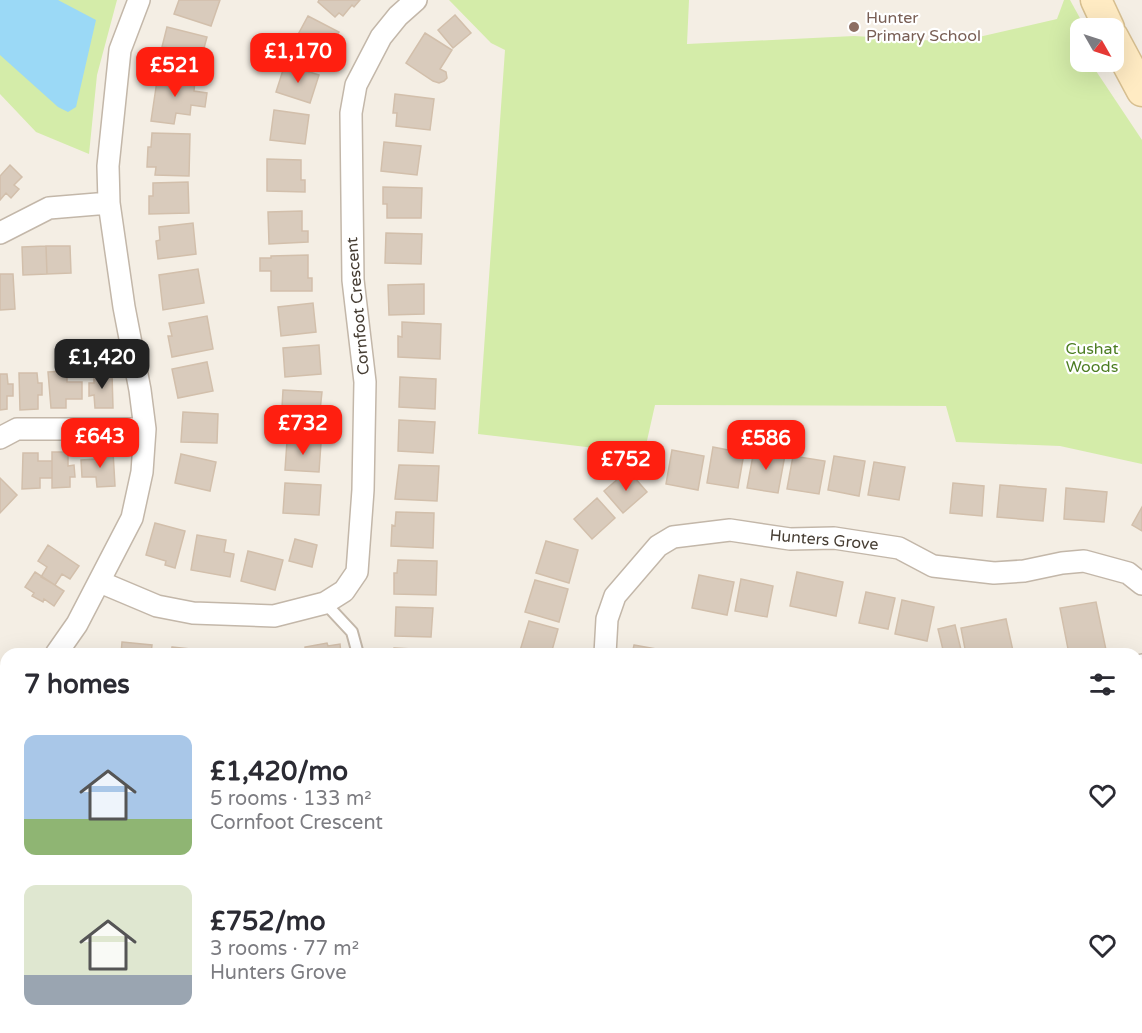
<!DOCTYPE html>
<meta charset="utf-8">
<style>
:root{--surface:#fff;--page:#f7f7f7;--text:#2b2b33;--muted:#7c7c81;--accent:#ff1f10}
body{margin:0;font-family:"Varela Round",sans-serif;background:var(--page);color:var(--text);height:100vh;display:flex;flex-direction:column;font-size:22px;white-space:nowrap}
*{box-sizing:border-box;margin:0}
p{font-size:20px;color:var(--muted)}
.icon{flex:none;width:33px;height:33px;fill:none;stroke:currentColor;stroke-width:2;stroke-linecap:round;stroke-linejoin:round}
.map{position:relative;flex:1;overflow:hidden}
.sheet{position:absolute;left:0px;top:648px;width:1143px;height:386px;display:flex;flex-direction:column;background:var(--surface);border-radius:18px 18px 0 0;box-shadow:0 6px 24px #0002}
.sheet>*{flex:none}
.needle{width:39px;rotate:129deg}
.controls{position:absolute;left:1070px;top:18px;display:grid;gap:12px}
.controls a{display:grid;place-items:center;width:54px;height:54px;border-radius:12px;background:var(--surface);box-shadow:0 6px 24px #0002;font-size:30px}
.price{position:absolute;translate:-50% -51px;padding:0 14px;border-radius:12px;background:var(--accent);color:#fff;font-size:20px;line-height:39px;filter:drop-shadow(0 2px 3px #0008)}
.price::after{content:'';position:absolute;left:50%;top:36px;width:18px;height:14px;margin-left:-9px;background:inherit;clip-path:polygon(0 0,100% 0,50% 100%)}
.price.selected{background:#222;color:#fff}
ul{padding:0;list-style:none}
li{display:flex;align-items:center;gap:18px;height:150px;padding:0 24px}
li span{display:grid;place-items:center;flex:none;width:168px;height:120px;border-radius:12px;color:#555}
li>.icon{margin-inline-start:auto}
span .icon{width:72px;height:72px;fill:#fffc;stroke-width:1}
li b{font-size:26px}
h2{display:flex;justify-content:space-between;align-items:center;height:72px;padding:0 24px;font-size:26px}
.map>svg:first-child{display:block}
</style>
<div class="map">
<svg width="1142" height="1033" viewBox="0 0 1142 1033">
<rect width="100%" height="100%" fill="#f4eee4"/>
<path fill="#d4eca9" d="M0,0H117L97,75L89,154L36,132L0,94Z
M449,0H689L687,44L854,36L957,42L1057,19L1064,0H1070L1081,20L1082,28H1080V62H1090L1142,140V464L1060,446L956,442L946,406L655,405L644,454L478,434L505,50L491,43Z
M6,780V921L0,920V785Z
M1142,850V924L1137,930V855Z
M62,1028H181L176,1033H67Z
M249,1028H369L383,1033H247Z
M880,1028H1060L1053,1033H883Z"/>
<path fill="#9bd9f6" d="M0,0H58L96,20L76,107L68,112L58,107L0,55Z"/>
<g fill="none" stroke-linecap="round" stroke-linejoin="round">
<path stroke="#9bd9f6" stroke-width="8" d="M286,1033L288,1028"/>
</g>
<path fill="#d9cbbc" stroke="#d2bfab" stroke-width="1.5" d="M179,0H220L211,26L174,14Z
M319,0H360L354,7L352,5L343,16L339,13L335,17L318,2Z
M455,15L471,33L453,48L438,30Z
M308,16L339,32L324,59L294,42Z
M167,27L207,37L198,70L166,62L169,48L162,47Z
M425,33L452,50L440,69L446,72L447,78L444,81L439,83L433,81L406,63Z
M285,64L319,75L310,103L276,92Z
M158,74L195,80L194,91L207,93L205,107L191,105L190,115L176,113L174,124L151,121Z
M395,94L434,99L430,130L396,126L397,113H393Z
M274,110L309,115L305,144L270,140Z
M152,133L190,134L189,176L155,175L156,167H147L148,147H151Z
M384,142L421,146L417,175L381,171Z
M267,159L301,160V180H305V192L267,191Z
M10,165L22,177L14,185L19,189L11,198L6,193L0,200V176Z
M188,182L189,213L149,214V196H153V183Z
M383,187L422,188L421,218H387V204H383Z
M302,211V231H308V242L269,244L268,212Z
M193,223L196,254L158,259L156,241L160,240L159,227Z
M386,233L422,234L421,264L385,263Z
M46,246L47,274L23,275L22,247Z
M46,246H70L71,273L47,274Z
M308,255V278H312V291H271V271H260V258H271V256Z
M198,269L204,303L163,310L159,275Z
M0,274H13L15,309L0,310Z
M424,284V314L389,315L388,285Z
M313,303L316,332L281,336L278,307Z
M207,316L213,349L172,357L168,336H172L169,323Z
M402,322L441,324L440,359L398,357V336L402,337Z
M319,345L321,374L285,377L283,348Z
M207,362L213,391L178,398L172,369Z
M67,371V382H82V399H66V408H51L48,372Z
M19,373H37L38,383H42V395H38V409L20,410Z
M94,373H112L113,408H95L94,395L89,396V383H94Z
M0,374H7L8,384H13V396H7V409L0,410Z
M400,377L436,379L435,409L399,407Z
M283,390L322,392L320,411H323L322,427L281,425Z
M183,412L218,414L217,443L181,442Z
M399,420L435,422L433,453L398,451Z
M287,441L321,443L319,472L285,470Z
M713,447L744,453L738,488L707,483Z
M672,450L704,456L698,490L666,484Z
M754,450L785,455L778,493L747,488Z
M97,451H113L115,486L97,487L96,477H82L81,460L97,459Z
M52,452H68V466L74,465L75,477H70V487L52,488Z
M23,453H38V461H52V478H40V488L22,489Z
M181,454L216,462L210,491L175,483Z
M793,456L825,461L819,494L787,489Z
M834,456L865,461L859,496L828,490Z
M874,462L905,467L899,500L868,495Z
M399,465L439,466L437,501L395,499Z
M628,470L647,492L623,513L604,491Z
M0,478L17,495L0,513Z
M285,483L321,485L319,515L283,513Z
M953,483L984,486L982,516L950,513Z
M1000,485L1046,489L1043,521L997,517Z
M1066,488L1107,492L1104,522L1064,519Z
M597,498L615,518L592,539L574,519Z
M1142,507V531L1132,525Z
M396,512L434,513L433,548L391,546L392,525L395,526Z
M155,523L185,531L175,568L165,565L166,561L146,555Z
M197,535L226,540L224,552L234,554L230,577L191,570Z
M295,539L317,545L312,567L289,561Z
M546,541L578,550L569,583L536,573Z
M48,545L79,566L70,579L62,574L55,585L41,577L47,567L38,561Z
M248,551L283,560L275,590L241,581Z
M398,560L437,561L436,595L394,594V573H397Z
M35,572L64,591L54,606L44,599L43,602L32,596L34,593L25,587Z
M797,572L843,582L836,616L790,606Z
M699,575L734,582L727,615L692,608Z
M741,579L773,586L767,617L735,611Z
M535,580L568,589L559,622L525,612Z
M866,592L895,598L888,629L859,623Z
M902,600L934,607L927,641L895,634Z
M1096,602L1106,650L1087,654H1069L1060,608Z
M396,607L433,608L431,637L395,636Z
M1006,619L1013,651L999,654H966L961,628Z
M529,621L558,629L551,654H519Z
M955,625L962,654H944L938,629Z
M122,642L152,645L151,654H121Z
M327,643L328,646L340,644L341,654H306L305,647Z
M634,645L667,651V654H632Z
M172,647L190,649L189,654H193H171Z
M394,648L431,650L430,654H393Z
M291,651V654H260V653Z
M1139,721L1142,723V761L1137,766V723Z
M732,1028H768L766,1033H745Z
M768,1028H791L789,1033H766Z"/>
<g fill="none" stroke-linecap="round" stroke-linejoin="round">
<g stroke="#c3b7a9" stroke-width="14">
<path id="lane" d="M325,603L352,632L358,654
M1137,980L1142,976
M1073,1033L1080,1028"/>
</g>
<g stroke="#c3b7a9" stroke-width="24">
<path id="street" d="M0,233L49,208L109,203
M0,438L17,429H145
M100,582L157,606L193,613L274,616L325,603L344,591L357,572L363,490L365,382L353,280L351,113L356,85L381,37L398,16L416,0
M56,654L77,624L132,518L142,472L145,429L140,390L124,307L109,203L108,166L120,50L139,0
M605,654L607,619L615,596L658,546L673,537L730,530L790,539L834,538L899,548L933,566L994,573L1024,571L1062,563L1084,561L1128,573L1142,584
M1137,669L1142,665
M659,1028L669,1033
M167,1033L172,1028
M540,1033L541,1028
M815,1033L818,1028"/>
</g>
<g stroke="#d7bf90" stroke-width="33">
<path id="secondary" d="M1096,0L1109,28
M1113,37L1142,91
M0,687L6,685
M0,779L6,781
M416,1028L431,1033"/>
</g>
<use href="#lane" stroke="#fff" stroke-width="10"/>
<use href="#street" stroke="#fff" stroke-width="21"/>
<use href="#secondary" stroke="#ffebc3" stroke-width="30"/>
</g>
<circle fill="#8d6e63" stroke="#fff" stroke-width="2" cx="854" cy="27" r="6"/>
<g text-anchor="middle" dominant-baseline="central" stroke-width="4.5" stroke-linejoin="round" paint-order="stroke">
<g font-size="16" fill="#785e54" stroke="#fff" text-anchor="start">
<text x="866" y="18">Hunter<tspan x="866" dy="18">Primary School</tspan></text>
</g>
<g font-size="16" fill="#463d33" stroke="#fff">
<text transform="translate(358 306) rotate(-95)">Cornfoot Crescent</text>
<text transform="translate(824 540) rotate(5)">Hunters Grove</text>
</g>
<g font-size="16" fill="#4c7d22" stroke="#fff">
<text x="1092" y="349">Cushat<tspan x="1092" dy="18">Woods</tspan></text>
</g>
</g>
</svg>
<div class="controls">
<a><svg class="needle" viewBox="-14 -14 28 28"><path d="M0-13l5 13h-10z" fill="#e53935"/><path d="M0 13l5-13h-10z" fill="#7c7c81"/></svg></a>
</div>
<b class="price" style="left:298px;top:84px">£1,170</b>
<b class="price" style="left:175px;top:98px">£521</b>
<b class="price selected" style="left:102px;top:390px">£1,420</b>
<b class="price" style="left:303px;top:456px">£732</b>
<b class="price" style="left:100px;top:469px">£643</b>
<b class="price" style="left:766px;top:471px">£586</b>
<b class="price" style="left:626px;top:492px">£752</b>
<section class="sheet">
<h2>7 homes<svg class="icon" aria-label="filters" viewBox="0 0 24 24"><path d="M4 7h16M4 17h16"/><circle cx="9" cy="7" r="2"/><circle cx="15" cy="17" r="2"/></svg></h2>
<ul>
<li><span style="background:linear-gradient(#a9c7e8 70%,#8fb573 0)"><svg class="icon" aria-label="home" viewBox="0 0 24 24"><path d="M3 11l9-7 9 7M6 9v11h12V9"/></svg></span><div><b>£1,420/mo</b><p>5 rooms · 133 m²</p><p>Cornfoot Crescent</p></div><svg class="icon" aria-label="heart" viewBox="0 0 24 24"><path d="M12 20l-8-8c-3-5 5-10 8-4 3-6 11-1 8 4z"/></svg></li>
<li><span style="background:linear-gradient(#dfe7d0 75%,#9aa5b1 0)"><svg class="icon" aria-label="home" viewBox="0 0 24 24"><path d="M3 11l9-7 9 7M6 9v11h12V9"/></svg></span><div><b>£752/mo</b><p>3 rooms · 77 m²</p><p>Hunters Grove</p></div><svg class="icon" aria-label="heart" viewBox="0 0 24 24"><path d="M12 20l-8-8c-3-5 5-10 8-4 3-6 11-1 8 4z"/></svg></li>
</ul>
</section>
</div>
